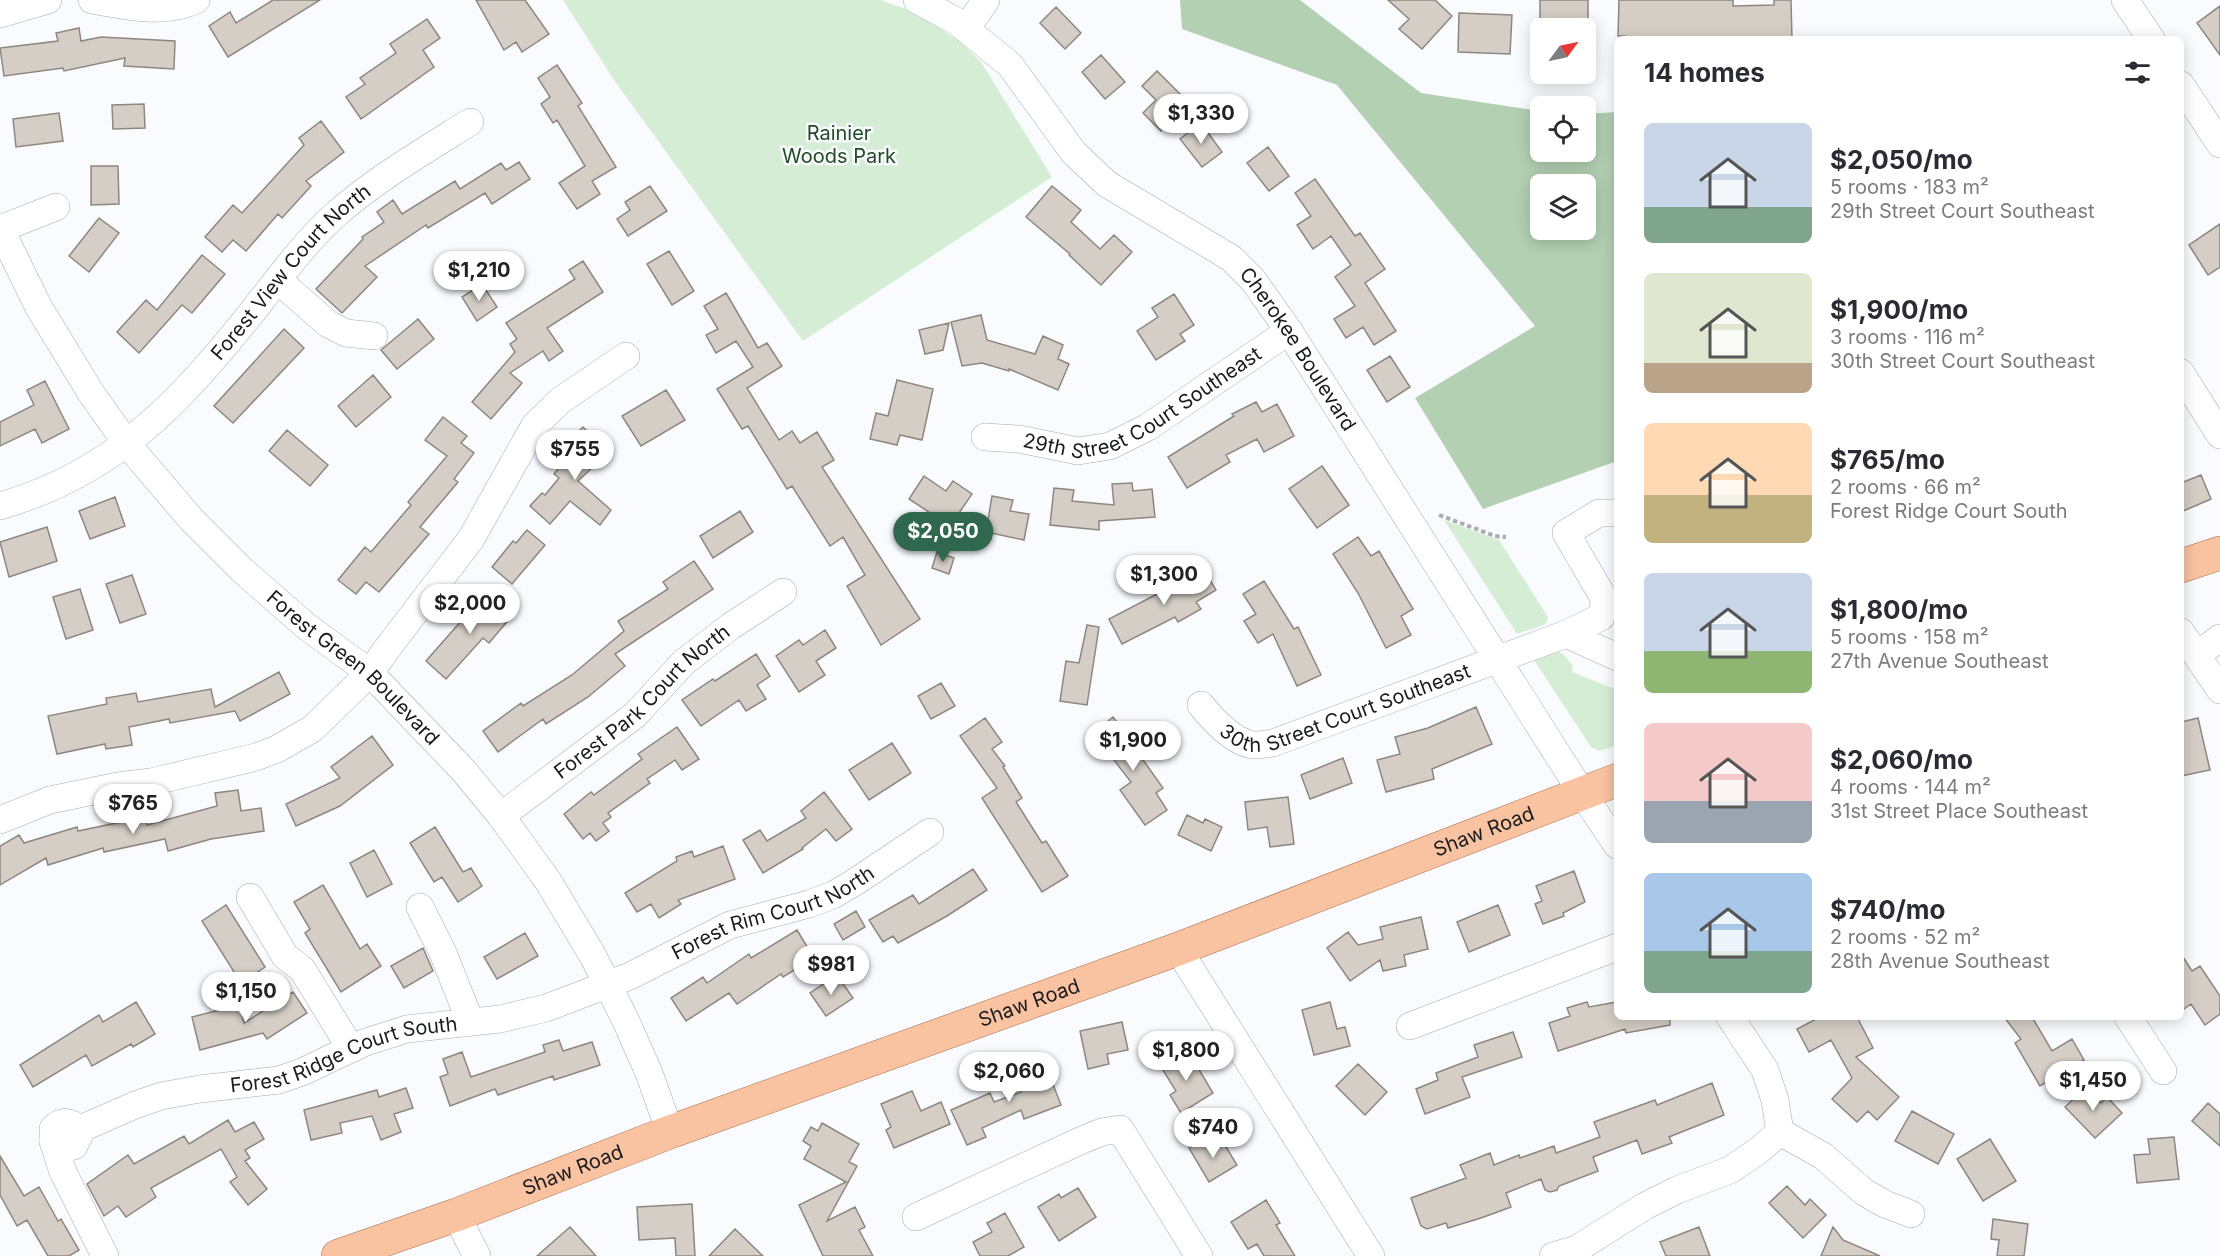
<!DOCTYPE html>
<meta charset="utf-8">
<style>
:root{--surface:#fff;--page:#f2f2f3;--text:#2b2b33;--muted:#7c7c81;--accent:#2f674f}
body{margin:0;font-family:Inter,sans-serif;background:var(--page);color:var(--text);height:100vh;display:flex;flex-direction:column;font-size:22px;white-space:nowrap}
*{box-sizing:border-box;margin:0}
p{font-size:20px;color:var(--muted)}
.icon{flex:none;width:33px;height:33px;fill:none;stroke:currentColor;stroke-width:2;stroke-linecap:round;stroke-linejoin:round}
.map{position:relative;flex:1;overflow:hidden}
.panel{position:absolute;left:1614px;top:36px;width:570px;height:984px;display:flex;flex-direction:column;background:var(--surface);border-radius:9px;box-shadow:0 3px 15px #0003}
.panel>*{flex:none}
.needle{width:39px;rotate:57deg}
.buttons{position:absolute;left:1530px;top:18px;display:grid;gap:12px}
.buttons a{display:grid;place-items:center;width:66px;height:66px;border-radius:9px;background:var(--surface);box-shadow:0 3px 15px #0003;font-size:30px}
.price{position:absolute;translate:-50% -51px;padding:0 14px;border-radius:21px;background:#fff;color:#222;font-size:20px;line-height:39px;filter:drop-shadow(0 2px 3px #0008)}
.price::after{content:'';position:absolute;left:50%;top:36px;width:18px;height:14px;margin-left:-9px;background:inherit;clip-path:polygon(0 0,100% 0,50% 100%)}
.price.active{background:var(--accent);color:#fff}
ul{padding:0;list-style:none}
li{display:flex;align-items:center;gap:18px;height:150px;padding:0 30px}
li span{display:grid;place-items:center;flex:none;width:168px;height:120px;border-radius:9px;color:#555}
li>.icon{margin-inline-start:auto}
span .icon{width:72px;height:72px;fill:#fffc;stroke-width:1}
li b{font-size:26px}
h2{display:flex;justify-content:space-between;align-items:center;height:72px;padding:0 30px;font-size:26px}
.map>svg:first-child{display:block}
</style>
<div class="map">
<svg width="2220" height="1256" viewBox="0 0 2220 1256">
<rect width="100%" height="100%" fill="#f9fbff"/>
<path fill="#d5edd5" d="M563,0H880L917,13L960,42L981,62L1052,177L803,341L614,80Z
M1444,520L1499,540L1548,617L1547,622L1544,625L1517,634Z
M1555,649L1565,656L1573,666L1572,672L1617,690V745L1600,751L1591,747L1530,654Z"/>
<path fill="#b3d0b3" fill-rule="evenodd" d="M1180,0H1300L1421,93L1540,111V152H1586V114L1617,112V461L1483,509L1415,398L1535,326L1337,85L1182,29ZM1540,184H1586V230H1540Z"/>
<path fill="#d4cec6" stroke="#8d8780" stroke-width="1.5" d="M273,0H320L228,57L209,26L230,12L236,23Z
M476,0H525L549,34L522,52L516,42L504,50Z
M1388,0H1435L1452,16L1422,49L1399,29L1409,19Z
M1540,0H1588V28H1540Z
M1619,0H1733V6L1774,5V0H1791L1792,39H1625V36H1618Z
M2220,6V55L2197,23Z
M1056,7L1081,33L1065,49L1040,23Z
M1459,13L1512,15L1510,54L1458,52Z
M427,19L440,38L423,50L434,67L361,119L346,97L365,84L360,78L396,53L390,44Z
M79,28L81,41L101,37L175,41L174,69L124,66L125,58L64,71L63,68L4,76L0,48L58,41L56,33Z
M1101,55L1125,82L1105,99L1082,72Z
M557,65L582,103L578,106L616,167L592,181L600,194L577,209L559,183L585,166L557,120L553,123L541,104L550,97L538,78Z
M1157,71L1181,95L1167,108L1176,117L1161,131L1143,113L1156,100L1142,86Z
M144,104L145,128L113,129L112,105Z
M59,113L63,141L16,147L13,119Z
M321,121L344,152L306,181L311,186L282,218L278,214L246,251L233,240L222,252L205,237L233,205L242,213L304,145L299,138Z
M1201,123L1222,152L1202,167L1180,139Z
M1268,147L1289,176L1269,191L1247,163Z
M519,162L530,179L492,204L485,193L428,228L426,225L365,266L377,277L342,313L316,289L363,239L362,237L384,222L377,212L393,200L402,214L455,181L460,189L501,163L506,170Z
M91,166H118L119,204L91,205Z
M1315,179L1355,236L1360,233L1385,269L1365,283L1396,331L1374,345L1363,327L1346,338L1334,319L1355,306L1335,277L1351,265L1331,236L1313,249L1297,225L1311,216L1295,193Z
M650,186L667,211L628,236L617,219L630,210L625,202Z
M1052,186L1081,210L1071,222L1100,249L1114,235L1132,252L1101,285L1069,255L1070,254L1026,217Z
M99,218L119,233L89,272L69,256Z
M2220,224V267L2208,275L2189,245Z
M669,251L694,291L672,305L647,264Z
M202,255L225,274L192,313L182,305L139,353L117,332L146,300L157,310Z
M583,261L603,292L547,328L563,351L549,361L543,351L510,373L522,383L491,419L472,402L515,352L510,344L517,339L506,323L575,279L569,270Z
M482,284L497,307L477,321L462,297Z
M726,293L758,348L767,343L782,366L747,388L779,440L792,431L800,443L817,432L834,460L822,467L920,619L881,645L847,586L865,575L843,537L830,546L792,486L787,489L748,426L742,429L717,389L753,367L736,341L716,353L706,335L718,329L704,306Z
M1174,294L1194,325L1180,334L1185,341L1156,360L1137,331L1158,317L1152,308Z
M981,315L987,340L1035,354L1043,336L1063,345L1058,359L1069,364L1058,390L1009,369V371L982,363L962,366L951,322Z
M418,319L434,339L397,369L381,350Z
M949,323L943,350L925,354L919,330Z
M284,329L304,348L233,423L214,406Z
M1390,356L1410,387L1387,402L1367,370Z
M373,375L391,397L356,427L338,406Z
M897,380L933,389L922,440L900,435L897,445L870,439L876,413L888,416Z
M45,381L69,429L42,443L35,429L0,446V422L34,405L27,390Z
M666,390L685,420L641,446L622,416Z
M1256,402L1262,412L1277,404L1294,436L1264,452L1257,439L1226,455L1230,462L1187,488L1168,457L1234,416L1232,414Z
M443,417L467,436L461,443L474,453L454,479L458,482L420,527L429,534L379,592L366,582L356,594L338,580L365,547L371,552L411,505L408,502L447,456L425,440Z
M583,427L608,453L578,481L611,510L600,525L570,501L550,524L530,506L542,493L545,495L559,478L554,474L570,455L563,447Z
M287,430L328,465L310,486L269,451Z
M1322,466L1349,505L1317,528L1289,489Z
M2201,475L2211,499L2181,512V483Z
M924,476L946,491L953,481L972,494L950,526L909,499Z
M1132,483L1133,491L1152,489L1155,517L1099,521V530L1050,525L1054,488L1074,490L1072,501L1114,505L1112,484Z
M992,496L1013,500L1010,511L1029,514L1024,540L986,532Z
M115,497L125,526L90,539L79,511Z
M740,511L753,532L713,558L700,536Z
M47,527L57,561L9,577L0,542Z
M527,530L545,545L512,584L492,567L513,541L516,543Z
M1358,537L1371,556L1379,551L1413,609L1401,616L1411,635L1386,648L1358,593L1333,554Z
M937,552L954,558L949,574L932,568Z
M694,561L713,589L615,654L625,666L588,697L546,724L543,719L498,752L483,731L521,703L523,706L572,675L624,631L618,621L668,589L663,582Z
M1201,565L1216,590L1196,602L1201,609L1178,622L1175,617L1122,644L1109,619L1161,592L1159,590Z
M132,575L146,614L120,623L106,584Z
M1264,581L1294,629L1298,627L1321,675L1297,686L1273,634L1258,643L1244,621L1256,614L1243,594Z
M80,589L93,630L66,639L53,597Z
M494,594L515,612L489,643L483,638L446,679L426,661L462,620L460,618L472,605L479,611Z
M1087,625L1099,627L1087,705L1060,701L1066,661L1079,663Z
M825,630L836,648L816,661L825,675L799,692L776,656L799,640L803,645Z
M756,654L770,676L757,685L766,699L746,711L739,700L701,726L682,700L713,679L715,681Z
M279,672L290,694L240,721L235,711L170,723L169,719L129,727L132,745L106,749L105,744L57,754L48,716L107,704L106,698L136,693L138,702L211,689L215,707Z
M941,683L955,706L931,719L918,696Z
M1476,707L1492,744L1432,769L1434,779L1386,792L1377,760L1400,754L1395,737L1428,728Z
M1113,717L1143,756L1141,757L1163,788L1156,793L1167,810L1145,825L1120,790L1131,782L1093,733Z
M985,718L1002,742L992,749L1005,766L1003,767L1022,798L1016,802L1042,843L1046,841L1068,876L1042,892L982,798L997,788L960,736Z
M2198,718L2210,770L2181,776V722Z
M677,727L699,759L682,770L675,760L647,779L650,783L608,813L611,817L603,823L609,831L596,841L590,833L583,839L564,814L591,792L594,795L642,759L638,754Z
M372,736L393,765L340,806L296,826L286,804L340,778L331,767Z
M892,743L911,773L869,800L849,770Z
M1343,758L1352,783L1310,799L1301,775Z
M238,790L241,811L261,808L264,831L211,839L168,851L165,839L104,852L103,848L48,865L46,858L0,885V846L19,835L24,843L77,827L78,831L145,817L147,825L217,806L215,793Z
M824,792L852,829L836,841L826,829L802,848L803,849L763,873L743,840L760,830L767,841L806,818L801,811Z
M1288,797L1294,844L1270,847L1267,827L1248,830L1245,802Z
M1187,815L1203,823L1205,819L1222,827L1211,851L1178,835Z
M435,827L463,872L471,868L482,886L458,902L442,877L434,882L410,843Z
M723,846L735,879L678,900L681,904L659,918L651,904L637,912L625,893L677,861L676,857L692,851L694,857Z
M374,850L392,884L367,897L350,863Z
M973,869L987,890L947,916L898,943L893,936L883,942L869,920L913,895L919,904Z
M1574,871L1585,902L1563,913L1564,916L1543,924L1535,904L1542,901L1536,886Z
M323,885L360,949L367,944L381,966L341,992L305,933L310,929L294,902Z
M226,905L265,967L241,983L202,921Z
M1498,905L1510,935L1469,952L1457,922Z
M856,911L865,927L843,940L834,924Z
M1421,917L1428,949L1404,955L1406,966L1383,971L1380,960L1350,981L1327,948L1348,932L1358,945L1383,939L1380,927Z
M797,930L814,958L783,977L781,974L737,1004L729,993L686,1021L671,998L703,977L707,983L749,954L751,958Z
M525,933L538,956L497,979L484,957Z
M423,948L433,971L404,988L391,966Z
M2181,954L2192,971L2200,966L2220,996V1014L2205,1025L2191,1004L2181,1011Z
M837,975L853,998L826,1016L810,993Z
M293,992L307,1013L267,1039L263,1033L200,1050L192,1017L239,1005L244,1023Z
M136,1002L155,1034L133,1047L131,1044L92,1066L86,1055L33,1087L20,1065L99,1015L103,1022Z
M1330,1002L1337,1029L1345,1027L1350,1046L1314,1055L1302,1010Z
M1587,1002L1589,1007L1617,1002V1017H1670V1025L1626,1033L1625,1029L1558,1051L1549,1023L1570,1016L1567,1008Z
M1820,1017H1857L1873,1048L1856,1057L1899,1097L1877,1120L1868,1111L1857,1122L1832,1099L1852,1078L1831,1040L1809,1052L1797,1029Z
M2004,1017H2032L2052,1051L2072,1039L2084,1060L2040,1086L2015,1043L2021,1039Z
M1122,1022L1128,1050L1107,1054L1109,1064L1088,1069L1080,1031Z
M1513,1032L1522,1057L1462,1077L1470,1097L1425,1114L1416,1089L1438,1080L1436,1073L1478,1057L1474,1045Z
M559,1040L563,1051L592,1042L600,1065L554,1080L553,1076L498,1095L495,1089L450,1106L440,1077L448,1074L443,1059L462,1052L471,1077L545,1052L543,1045Z
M1188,1051L1213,1093L1181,1113L1170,1095L1176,1091L1161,1067Z
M1044,1061L1061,1105L1024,1119L1021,1110L982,1128L986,1137L967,1145L951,1110L990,1093L994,1102L1021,1092L1014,1072Z
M1358,1064L1387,1092L1365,1115L1336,1086Z
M1712,1083L1724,1115L1669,1137L1672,1143L1642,1154L1637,1140L1593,1157L1598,1171L1559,1186L1557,1190L1550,1192L1545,1190L1541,1179L1506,1193L1511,1207L1481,1218L1448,1228L1446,1223L1427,1229L1421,1226L1411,1198L1466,1178L1460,1165L1490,1153L1494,1165L1519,1155L1520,1158L1554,1146L1556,1153L1600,1137L1594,1122L1655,1100L1657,1105Z
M2086,1087L2101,1103L2107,1097L2122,1113L2095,1138L2065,1107Z
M406,1088L413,1108L394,1114L401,1132L381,1140L372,1116L340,1123L342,1133L311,1140L304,1110L377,1090L379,1097Z
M912,1091L921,1111L941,1102L950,1124L894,1148L886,1130L891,1127L881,1104Z
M2208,1103L2220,1114V1146L2192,1121Z
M1912,1111L1954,1134L1938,1164L1895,1141Z
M228,1120L235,1132L254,1122L264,1139L245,1150L250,1158L245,1161L267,1189L248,1205L230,1182L237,1177L221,1149L151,1188L156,1197L126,1217L118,1206L104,1216L87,1184L128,1155L134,1164L184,1136L189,1144Z
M822,1123L859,1144L849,1162L857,1166L827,1221L855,1207L865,1227L859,1230L873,1256H823L799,1205L846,1182L804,1159L811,1146L803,1141L811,1127L818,1131Z
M1208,1137L1214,1147L1223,1142L1237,1165L1209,1182L1189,1148Z
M2174,1137L2179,1179L2137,1183L2134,1155L2150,1154L2148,1139Z
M1990,1139L2016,1181L1983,1201L1957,1159Z
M0,1156L24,1196L39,1187L58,1221L61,1219L79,1250L69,1256H48L27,1220L17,1226L0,1195Z
M1787,1186L1805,1205L1810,1199L1826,1215L1803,1238L1769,1203Z
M1078,1188L1096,1217L1059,1241L1038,1207L1059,1194L1061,1198Z
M1266,1200L1280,1223L1276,1225L1295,1256H1264L1257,1244L1248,1249L1231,1222Z
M692,1204L695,1256H676L675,1238L639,1240L637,1207Z
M1005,1213L1024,1247L1008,1256H980L973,1242L992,1232L987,1223Z
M1993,1219L2028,1224L2024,1256H1997L1999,1240L1991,1239Z
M570,1227L596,1256H537Z
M1699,1227L1710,1256H1666L1660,1242Z
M1833,1227L1843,1240L1880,1256H1821Z
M735,1229L763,1256H709Z"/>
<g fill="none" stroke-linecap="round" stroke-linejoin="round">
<g stroke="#a5aab2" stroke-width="28">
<g id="minor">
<path d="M92,0C124,6 165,15 196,0"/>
<path id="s1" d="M917,0L956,21L1010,65L1074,153L1107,184L1231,258L1253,280L1289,331L1582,793L1617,845"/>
<path d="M2125,0L2151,39"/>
<path d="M0,14L48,0"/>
<path d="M966,29L986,0"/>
<path d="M2181,85L2220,144"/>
<path id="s2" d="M0,228L38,306L91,393L127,444L191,519L242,570L306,626L370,673L463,770L501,816L548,881L593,956L625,1019L649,1073L670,1132"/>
<path d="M0,229L56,207"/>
<path d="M278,280L328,324L346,333L374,336"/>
<path d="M2181,373L2220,435"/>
<path id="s3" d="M985,437L1019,439L1078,451L1110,446L1148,427L1289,331"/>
<path id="s4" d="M0,506C114,473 177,405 249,316C276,282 303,244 335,215C376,179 424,151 470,122"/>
<path d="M2181,632L2220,690"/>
<path d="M1566,634L1601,617L1605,600L1566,533L1599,513H1617"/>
<path d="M2197,655L2220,638"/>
<path id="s5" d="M1201,705C1212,719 1234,743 1254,745C1260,745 1267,744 1273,743L1566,634L1617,657"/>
<path id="s6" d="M501,816L635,715L684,662L731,626L783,592"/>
<path d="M0,820L50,800L118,786L151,782L256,757L277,749L312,729L370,673L386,650L471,539L535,425L561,400L626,356"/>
<path d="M250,897L285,956L302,969L351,1049"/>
<path d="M420,907L443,953L470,1021"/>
<path d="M1178,949L1371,1256"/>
<path d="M1730,1017L1765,1070L1775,1100L1780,1132L1823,1156L1864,1192L1885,1204L1911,1214"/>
<path d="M2128,1017L2163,1071"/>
<path d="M1410,1026L1617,947"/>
<path id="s7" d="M78,1130L79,1136L74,1146L62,1149L53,1141V1129C61,1120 71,1120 78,1130L135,1105L161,1096L200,1089L279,1080L302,1072L363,1043L407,1029L500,1019L546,1008L630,976L730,925L809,904L833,895L855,882L930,832"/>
<path d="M53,1141L63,1172L105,1256"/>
<path d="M456,1215L477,1256"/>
<path d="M916,1217L1082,1140L1102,1132L1120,1129L1199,1256"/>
<path d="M1553,1256L1577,1249L1645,1206L1677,1190L1730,1170L1758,1151L1780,1132"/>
</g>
</g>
<g stroke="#a86d49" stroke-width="34">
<g id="major">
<path d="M2181,566L2220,553"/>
<path id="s8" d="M338,1256L456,1215L670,1132L1178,949L1617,780"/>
</g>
</g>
<path stroke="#abadb1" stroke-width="4" stroke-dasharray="4.5 3" stroke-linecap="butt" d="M1439,515L1495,536L1506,537"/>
<use href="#minor" stroke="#fff" stroke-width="27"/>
<use href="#major" stroke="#f9c2a0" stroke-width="33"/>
</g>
<g text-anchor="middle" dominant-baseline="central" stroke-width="5" stroke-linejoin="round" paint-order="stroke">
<g font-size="20" fill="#224c24" stroke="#f9fbff">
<text x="839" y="133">Rainier<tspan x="839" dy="23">Woods Park</tspan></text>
</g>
<g font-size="20" fill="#191b1e" stroke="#f9fbff">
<text stroke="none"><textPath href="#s4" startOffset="380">Forest View Court North</textPath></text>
<text stroke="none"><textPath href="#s1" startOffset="526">Cherokee Boulevard</textPath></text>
<text stroke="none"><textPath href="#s3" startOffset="171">29th Street Court Southeast</textPath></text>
<text stroke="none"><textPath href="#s2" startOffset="570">Forest Green Boulevard</textPath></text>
<text stroke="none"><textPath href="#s5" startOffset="164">30th Street Court Southeast</textPath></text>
<text stroke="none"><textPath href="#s6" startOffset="182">Forest Park Court North</textPath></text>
<text stroke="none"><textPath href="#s8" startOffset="1222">Shaw Road</textPath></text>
<text stroke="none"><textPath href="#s7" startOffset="818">Forest Rim Court North</textPath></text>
<text stroke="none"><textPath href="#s8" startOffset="736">Shaw Road</textPath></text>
<text stroke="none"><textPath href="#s7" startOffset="362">Forest Ridge Court South</textPath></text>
<text stroke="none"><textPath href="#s8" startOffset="250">Shaw Road</textPath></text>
</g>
</g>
</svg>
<div class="buttons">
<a><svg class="needle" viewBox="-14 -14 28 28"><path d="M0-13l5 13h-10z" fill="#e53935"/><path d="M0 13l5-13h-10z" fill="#7c7c81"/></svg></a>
<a><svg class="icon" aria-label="locate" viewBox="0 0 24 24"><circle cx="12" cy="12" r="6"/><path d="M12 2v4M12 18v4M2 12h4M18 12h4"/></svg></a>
<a><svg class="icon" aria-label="layers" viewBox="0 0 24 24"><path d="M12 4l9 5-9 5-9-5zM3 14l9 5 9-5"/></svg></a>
</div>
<b class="price" style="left:1201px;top:145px">$1,330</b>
<b class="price" style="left:479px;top:302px">$1,210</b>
<b class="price" style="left:575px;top:481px">$755</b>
<b class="price active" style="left:943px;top:563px">$2,050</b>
<b class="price" style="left:1164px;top:606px">$1,300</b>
<b class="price" style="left:470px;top:635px">$2,000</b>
<b class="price" style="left:1133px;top:772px">$1,900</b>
<b class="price" style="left:133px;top:835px">$765</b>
<b class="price" style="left:831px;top:996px">$981</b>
<b class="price" style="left:246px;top:1023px">$1,150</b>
<b class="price" style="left:1186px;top:1082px">$1,800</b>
<b class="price" style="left:1009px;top:1103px">$2,060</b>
<b class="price" style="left:2093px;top:1112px">$1,450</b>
<b class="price" style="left:1213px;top:1159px">$740</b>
<section class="panel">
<h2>14 homes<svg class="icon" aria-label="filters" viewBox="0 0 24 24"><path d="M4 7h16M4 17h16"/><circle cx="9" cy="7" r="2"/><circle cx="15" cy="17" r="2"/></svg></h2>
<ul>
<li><span style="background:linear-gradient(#c9d6e8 70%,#7fa58c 0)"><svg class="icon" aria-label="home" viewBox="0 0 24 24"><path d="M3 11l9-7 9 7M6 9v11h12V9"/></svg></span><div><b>$2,050/mo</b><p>5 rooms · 183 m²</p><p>29th Street Court Southeast</p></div></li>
<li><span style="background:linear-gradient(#dfe7d0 75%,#b9a48a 0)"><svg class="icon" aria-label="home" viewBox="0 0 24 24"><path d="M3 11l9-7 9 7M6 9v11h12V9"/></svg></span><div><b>$1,900/mo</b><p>3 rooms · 116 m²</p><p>30th Street Court Southeast</p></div></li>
<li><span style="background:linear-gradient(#ffd9b3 60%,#c2b280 0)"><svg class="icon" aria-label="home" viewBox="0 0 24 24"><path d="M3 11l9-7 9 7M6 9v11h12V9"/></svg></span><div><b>$765/mo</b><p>2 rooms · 66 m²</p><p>Forest Ridge Court South</p></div></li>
<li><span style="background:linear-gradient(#c9d6e8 65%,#8fb573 0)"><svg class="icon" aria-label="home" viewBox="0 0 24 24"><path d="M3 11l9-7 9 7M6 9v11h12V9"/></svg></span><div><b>$1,800/mo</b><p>5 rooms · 158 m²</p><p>27th Avenue Southeast</p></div></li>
<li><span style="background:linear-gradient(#f6c9c9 65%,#9aa5b1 0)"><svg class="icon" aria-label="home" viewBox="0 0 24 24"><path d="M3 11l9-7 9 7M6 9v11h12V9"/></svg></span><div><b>$2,060/mo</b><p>4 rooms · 144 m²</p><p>31st Street Place Southeast</p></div></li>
<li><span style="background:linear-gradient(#a9c7e8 65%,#7fa58c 0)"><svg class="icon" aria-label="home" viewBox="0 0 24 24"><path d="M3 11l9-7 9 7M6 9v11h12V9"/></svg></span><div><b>$740/mo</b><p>2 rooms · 52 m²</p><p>28th Avenue Southeast</p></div></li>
</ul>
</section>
</div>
